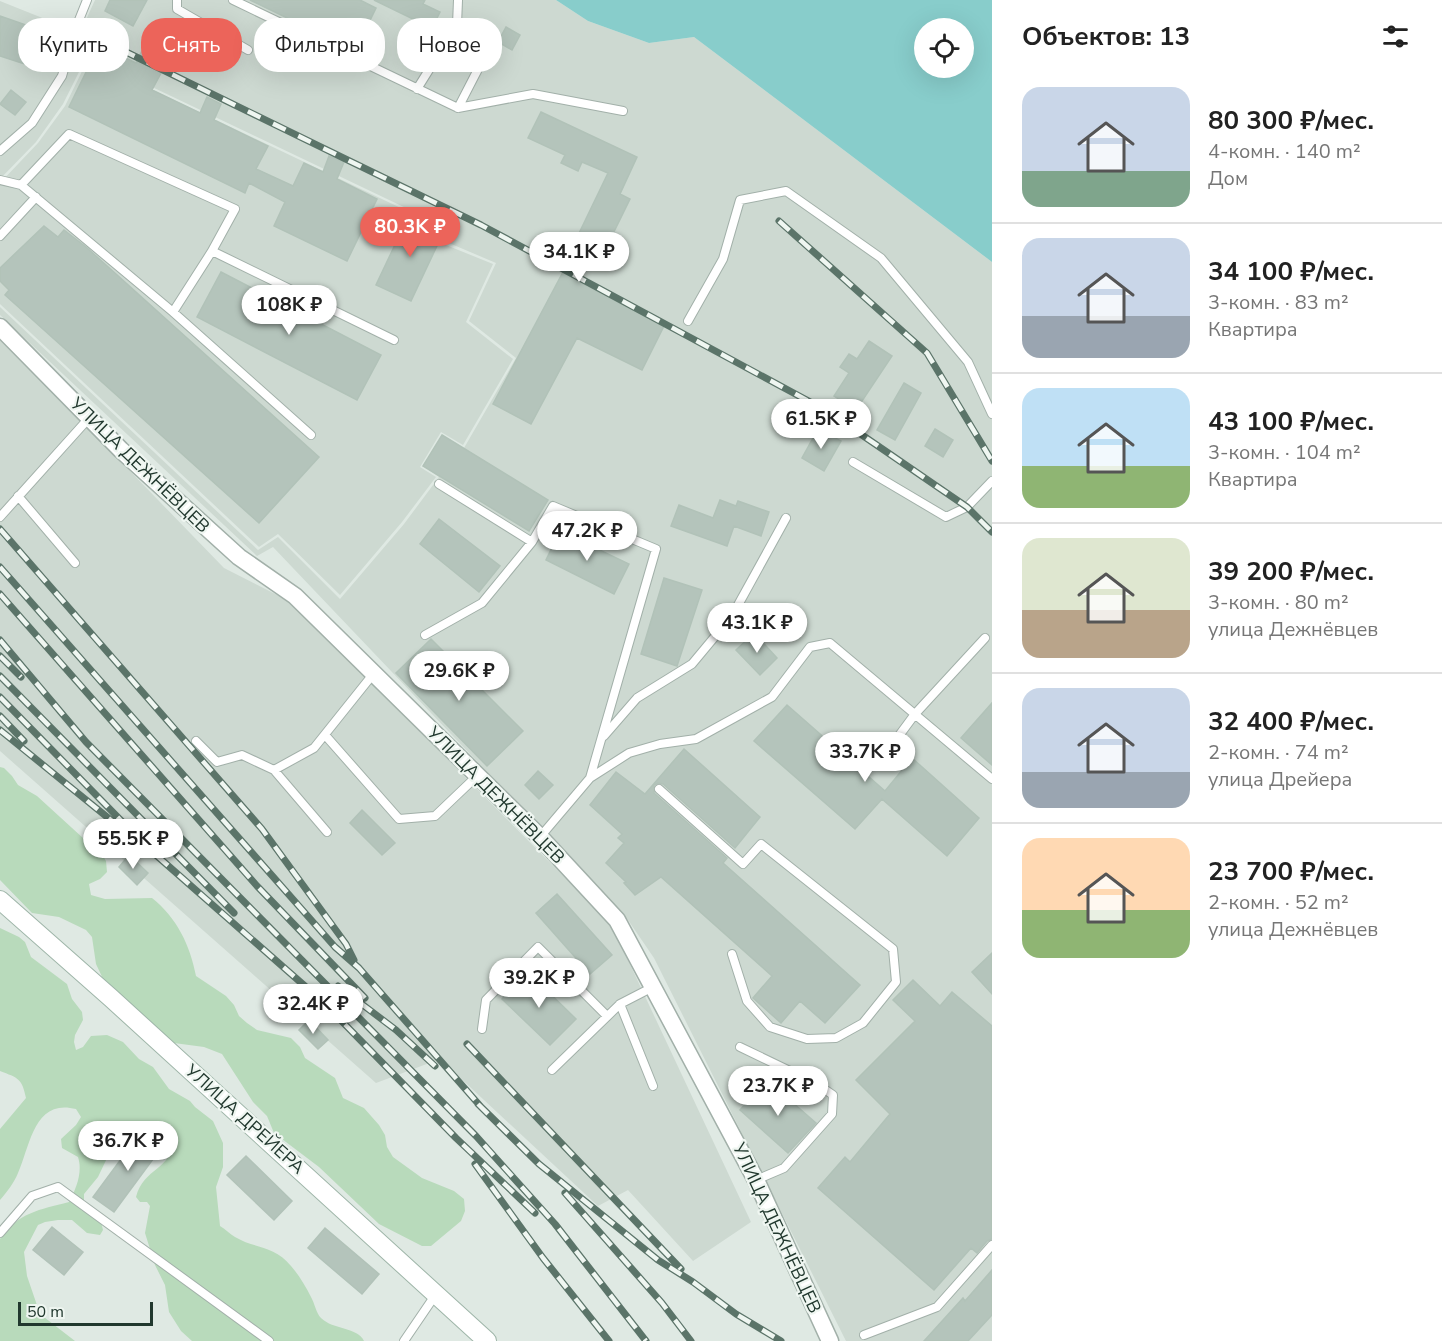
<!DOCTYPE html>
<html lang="ru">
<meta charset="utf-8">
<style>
:root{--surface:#fff;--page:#f2f2f2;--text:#222;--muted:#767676;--line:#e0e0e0;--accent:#ec645a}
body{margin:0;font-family:"Nunito Sans",sans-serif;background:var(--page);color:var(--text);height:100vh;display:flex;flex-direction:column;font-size:22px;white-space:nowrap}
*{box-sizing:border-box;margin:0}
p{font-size:20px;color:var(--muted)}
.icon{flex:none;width:33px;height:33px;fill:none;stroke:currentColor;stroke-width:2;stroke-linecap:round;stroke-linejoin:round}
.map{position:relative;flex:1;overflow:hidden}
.drawer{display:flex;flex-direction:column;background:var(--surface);width:450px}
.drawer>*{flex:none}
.hud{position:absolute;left:18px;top:18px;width:570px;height:54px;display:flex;gap:12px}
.fabs{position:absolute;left:914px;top:18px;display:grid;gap:12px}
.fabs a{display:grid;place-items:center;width:60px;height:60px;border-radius:50%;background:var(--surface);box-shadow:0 6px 24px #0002;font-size:30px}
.scale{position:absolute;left:18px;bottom:15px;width:135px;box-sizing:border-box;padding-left:6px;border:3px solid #21382e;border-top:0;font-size:16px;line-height:21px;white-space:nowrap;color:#21382e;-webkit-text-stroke:4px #eff6f1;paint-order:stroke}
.price{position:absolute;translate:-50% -51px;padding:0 14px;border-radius:21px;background:#fff;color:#222;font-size:20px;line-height:39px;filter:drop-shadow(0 2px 3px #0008)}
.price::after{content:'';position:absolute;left:50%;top:36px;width:18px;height:14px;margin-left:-9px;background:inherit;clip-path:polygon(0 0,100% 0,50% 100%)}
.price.on{background:var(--accent);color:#fff}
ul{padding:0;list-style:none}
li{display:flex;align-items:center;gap:18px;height:150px;padding:0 30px}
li+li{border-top:2px solid var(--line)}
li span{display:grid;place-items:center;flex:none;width:168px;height:120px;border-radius:18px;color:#555}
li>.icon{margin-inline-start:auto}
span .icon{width:72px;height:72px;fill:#fffc;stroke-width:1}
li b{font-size:26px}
h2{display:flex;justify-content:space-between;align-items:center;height:72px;padding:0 30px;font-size:26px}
.pill{padding:0 21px;border-radius:24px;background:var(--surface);box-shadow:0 6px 24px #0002;font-size:21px;line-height:54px}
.pill.on{background:var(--accent);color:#fff}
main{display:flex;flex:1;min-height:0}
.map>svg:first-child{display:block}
</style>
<main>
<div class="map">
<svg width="992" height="1341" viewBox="0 0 992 1341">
<rect width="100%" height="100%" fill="#dfe9e3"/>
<path fill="#cdd9d1" d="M95,0H556L588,21L649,43L694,37L992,262V1341H846L654,958L628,920L273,547L257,556L0,315V307L258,550L278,537L340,599L404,524L439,477L423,466L442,435L464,448L516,358L469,321L496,263L449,243L452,230L87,56L63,104L36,142L0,179V1L80,33Z
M88,59L449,231L446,245L493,264L466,322L513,359L463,445L441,432L420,467L436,477L402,522L340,595L278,534L259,547L0,304V183L38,143L65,106Z
M0,337L224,568L291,602L611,924L751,1222L693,1261L628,1190L598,1206L440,1059L376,1083L0,751Z"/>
<path fill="#b8dabb" d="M0,767L4,768L12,776L18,785L37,796L83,838L94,841L106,861L107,872L100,879L89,884L91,895L105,899L152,898C177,918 190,945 196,976L226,996L234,1005L239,1016L247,1023L257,1030L291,1038L300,1047L305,1058L335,1078L343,1098L364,1108L379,1125L385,1135L387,1147L393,1157L422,1178L454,1191L464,1199L465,1211L461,1221L431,1246H422L379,1224L319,1167L274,1133L267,1116L253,1102L222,1054L204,1047L174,1043L104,981L96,964L92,937L86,930L59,917L32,913L0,880Z
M0,928L19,937L25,942L31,957L67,984L72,999L82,1012L83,1020L75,1035L74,1042L76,1050L83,1047L91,1036L107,1035L123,1042L139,1059L153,1067L169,1089L190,1101L195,1107L213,1121L223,1143V1167L216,1187L220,1226C225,1229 230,1234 235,1237C255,1249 274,1245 291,1266C299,1275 306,1287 311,1297C315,1304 316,1313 321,1318C333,1330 358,1327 364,1341H192L181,1331L169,1312L165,1285L155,1265L145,1233L150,1206L147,1202H140L136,1197C144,1166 175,1170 172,1137C161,1125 143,1123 128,1128L109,1154L98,1177L84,1194V1202L101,1222L103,1230L100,1235L87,1233L72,1220H58L45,1222L38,1225L24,1252L27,1276L40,1314L75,1341H0V1239C19,1212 39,1210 69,1202C76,1189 83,1172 78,1157L62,1148L61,1139L76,1125L81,1117L76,1109C34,1098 30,1146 18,1173C14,1183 7,1192 0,1200V1129L26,1098C22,1078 18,1078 0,1071Z"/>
<path fill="#88cdcb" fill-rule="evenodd" d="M556,0H992V262L694,37L649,43L588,21ZM924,28H963V68H924Z"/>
<path fill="#b4c4bb" stroke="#b1c2b8" stroke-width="1.5" d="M110,0H147L133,26L105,11Z
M250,0H360L376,8L355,51Z
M374,0H425L423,4L440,12L433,26L416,18L415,20Z
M0,16L40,30L28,65L0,56Z
M155,24L168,30L148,67L161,73L152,90L200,113L207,97L221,104L214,120L268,146L256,169L293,186L304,163L323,172L329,156L344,162L337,179L377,199L347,261L274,226L285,202L249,183L245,193L69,107L92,60L109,68L115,53L136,63Z
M506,27L520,35L512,50L498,42Z
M11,90L26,102L15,115L0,104Z
M541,112L637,157L620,194L630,199L604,252L594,247L577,281L664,326L642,370L577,338L531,424L493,404L572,255L569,254L608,173L582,162L578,171L561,163L565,155L528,138Z
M409,215L444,231L411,301L376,285Z
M44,226L58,237L64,230L86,247L319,457L259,523L5,295L9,290L0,281V268Z
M221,272L381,355L357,400L197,317Z
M869,341L892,356L856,410L834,396L849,373L840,367L849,354L857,359Z
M904,383L921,393L895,440L877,430Z
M818,429L841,441L824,471L802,458Z
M935,429L953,440L943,457L925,446Z
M442,435L548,500L529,531L423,466Z
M720,500L736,506L738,501L769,512L761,536L734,526L727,546L671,526L679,505L713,518Z
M439,519L500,566L479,592L420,544Z
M560,531L629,564L614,594L546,560Z
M664,578L702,590L677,666L641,654Z
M754,633L777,658L760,675L736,650Z
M431,639L523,731L487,766L396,673Z
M992,703V765L961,738Z
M787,705L885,791L912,758L979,818L947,856L882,799L855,829L754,741Z
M684,749L760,817L735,848L663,784L658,783L654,785V793L727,858L723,863L860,985L825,1023L800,1001L781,1023L753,998L772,976L661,877L635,895L624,883L626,882L606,863L624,843L618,838L622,834L590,805L616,772L645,794Z
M538,771L553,785L539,799L525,785Z
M362,810L395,843L382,855L350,823Z
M129,855L148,873L137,885L119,867Z
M557,894L612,955L590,974L536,913Z
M992,953V994L972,972Z
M528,972L576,1019L550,1045L502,999Z
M913,980L940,1006L952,992L992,1026V1239L987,1241L977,1253L971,1248L934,1290L818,1188L845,1157L850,1162L890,1114L856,1080L915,1021L893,1000Z
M309,1020L328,1040L318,1049L299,1030Z
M767,1080L816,1123L788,1153L740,1110Z
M141,1132L162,1147L114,1212L93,1197Z
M246,1156L292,1201L274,1220L227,1175Z
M52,1227L83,1252L64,1275L33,1250Z
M325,1228L379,1274L362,1294L308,1248Z
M992,1270V1315L968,1341H924L963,1298L965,1301Z"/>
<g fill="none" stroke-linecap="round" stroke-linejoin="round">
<g stroke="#a2b0a9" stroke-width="10">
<path id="service" d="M177,0V9L248,50
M233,0L458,108L490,46L457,25L417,89
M457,25L458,0
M458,108L533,94L623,111
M0,151L32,123L62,76L77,25L87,0
M0,180L21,185L173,312L212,251
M21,185L69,134L235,209L212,251L394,340
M0,236L36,197
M173,312L311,435
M688,321L723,259L740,200L786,191L881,258L968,362L992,414
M853,462L946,517L967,507L992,481
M439,484L532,542L553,506L656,549L590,778L540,837
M18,496L75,563
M0,517L89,418
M425,635L482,603L532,542
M325,735L399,819L435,816L478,775
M604,736L637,698L692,664L732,616L786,518
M196,741L217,762L242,755L274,770L327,832
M881,760L915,714L985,638
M274,770L314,748L374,673
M590,778L629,753L660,744L696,739L772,697L810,647L830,643L992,779
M659,789L743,864L761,844L893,949L896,982L863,1023L836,1038L807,1039L770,1027L747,1001L732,954
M620,1004L653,1086
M482,1029L486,1000L538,947L607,1016
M740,1047L817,1084L833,1095L832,1114L784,1168L756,1180
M552,1070L620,1004L653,987
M0,1233L32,1196L58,1187L269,1341
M864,1335L937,1307L992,1245
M404,1341L436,1294"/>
</g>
<g stroke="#a2b0a9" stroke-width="19">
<path id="minor" d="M0,327L121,450L239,557L295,596L540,837L617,920L756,1180L830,1341"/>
</g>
<g stroke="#9eb5a8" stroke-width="20">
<path id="secondary" d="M0,900L111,998L487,1341"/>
</g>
<use href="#service" stroke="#fff" stroke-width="8"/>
<use href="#minor" stroke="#fff" stroke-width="16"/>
<use href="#secondary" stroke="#fff" stroke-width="18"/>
<g stroke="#5b7469" stroke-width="7">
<path id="rail" d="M122,50L481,225L827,411L967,507L992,532
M779,221L927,353L992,461
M0,529L262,829L346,944L354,960
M0,567L335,947L359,968L482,1108
M0,594L257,886L365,998
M0,640L86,742L476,1136L555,1224L646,1341
M0,656L21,677
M0,676L234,913
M0,697L148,848L323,1002L456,1138L535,1213
M0,716L24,741
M0,730L112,821
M338,986L396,1030L435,1066
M467,1044L681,1269
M478,1104L539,1164L658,1260L693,1282L736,1314L781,1341
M475,1164L543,1258L609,1341
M565,1193L662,1303L691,1341"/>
</g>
<use href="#rail" stroke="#eff6f1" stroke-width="4.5" stroke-dasharray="14" stroke-linecap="butt"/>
</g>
<g text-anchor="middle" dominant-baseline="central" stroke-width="4.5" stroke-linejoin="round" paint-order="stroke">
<g font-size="18" fill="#21382e" stroke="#eff6f1">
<text transform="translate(140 465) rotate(44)">УЛИЦА ДЕЖНЁВЦЕВ</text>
<text transform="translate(496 795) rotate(45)">УЛИЦА ДЕЖНЁВЦЕВ</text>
<text transform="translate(245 1119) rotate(42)">УЛИЦА ДРЕЙЕРА</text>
<text transform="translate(777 1228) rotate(65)">УЛИЦА ДЕЖНЁВЦЕВ</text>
</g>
</g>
</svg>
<div class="fabs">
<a><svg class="icon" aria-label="locate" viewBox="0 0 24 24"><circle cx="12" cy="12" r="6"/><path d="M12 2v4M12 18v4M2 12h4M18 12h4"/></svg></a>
</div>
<div class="scale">50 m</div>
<b class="price on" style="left:410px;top:258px">80.3K ₽</b>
<b class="price" style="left:579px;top:283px">34.1K ₽</b>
<b class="price" style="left:289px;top:336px">108K ₽</b>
<b class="price" style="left:821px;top:450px">61.5K ₽</b>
<b class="price" style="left:587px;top:562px">47.2K ₽</b>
<b class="price" style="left:757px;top:654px">43.1K ₽</b>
<b class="price" style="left:459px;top:702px">29.6K ₽</b>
<b class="price" style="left:865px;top:783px">33.7K ₽</b>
<b class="price" style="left:133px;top:870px">55.5K ₽</b>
<b class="price" style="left:539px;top:1009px">39.2K ₽</b>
<b class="price" style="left:313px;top:1035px">32.4K ₽</b>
<b class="price" style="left:778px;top:1117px">23.7K ₽</b>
<b class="price" style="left:128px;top:1172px">36.7K ₽</b>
<div class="hud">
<a class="pill">Купить</a>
<a class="pill on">Снять</a>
<a class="pill">Фильтры</a>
<a class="pill">Новое</a>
</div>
</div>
<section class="drawer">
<h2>Объектов: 13<svg class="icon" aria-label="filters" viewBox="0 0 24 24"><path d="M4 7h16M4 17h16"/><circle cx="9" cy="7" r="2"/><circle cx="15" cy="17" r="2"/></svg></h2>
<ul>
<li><span style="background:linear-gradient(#c9d6e8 70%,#7fa58c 0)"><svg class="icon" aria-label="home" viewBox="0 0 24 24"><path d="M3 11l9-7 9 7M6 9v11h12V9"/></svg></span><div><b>80 300 ₽/мес.</b><p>4-комн. · 140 m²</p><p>Дом</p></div></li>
<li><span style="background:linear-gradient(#c9d6e8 65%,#9aa5b1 0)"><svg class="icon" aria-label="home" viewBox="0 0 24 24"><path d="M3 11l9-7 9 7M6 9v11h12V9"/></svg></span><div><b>34 100 ₽/мес.</b><p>3-комн. · 83 m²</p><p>Квартира</p></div></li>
<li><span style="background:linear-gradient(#bfe0f5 65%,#8fb573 0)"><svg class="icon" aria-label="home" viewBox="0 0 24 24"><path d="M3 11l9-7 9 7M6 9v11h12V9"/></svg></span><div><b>43 100 ₽/мес.</b><p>3-комн. · 104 m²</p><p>Квартира</p></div></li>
<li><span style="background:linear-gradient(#dfe7d0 60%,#b9a48a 0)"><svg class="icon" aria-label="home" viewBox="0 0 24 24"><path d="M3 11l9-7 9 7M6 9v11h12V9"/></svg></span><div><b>39 200 ₽/мес.</b><p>3-комн. · 80 m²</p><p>улица Дежнёвцев</p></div></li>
<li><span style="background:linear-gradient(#c9d6e8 70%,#9aa5b1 0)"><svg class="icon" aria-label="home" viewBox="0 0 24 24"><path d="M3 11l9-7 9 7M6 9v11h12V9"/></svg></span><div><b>32 400 ₽/мес.</b><p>2-комн. · 74 m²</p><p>улица Дрейера</p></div></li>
<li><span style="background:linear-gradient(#ffd9b3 60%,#8fb573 0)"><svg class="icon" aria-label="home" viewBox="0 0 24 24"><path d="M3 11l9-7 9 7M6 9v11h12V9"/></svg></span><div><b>23 700 ₽/мес.</b><p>2-комн. · 52 m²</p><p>улица Дежнёвцев</p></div></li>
</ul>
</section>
</main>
